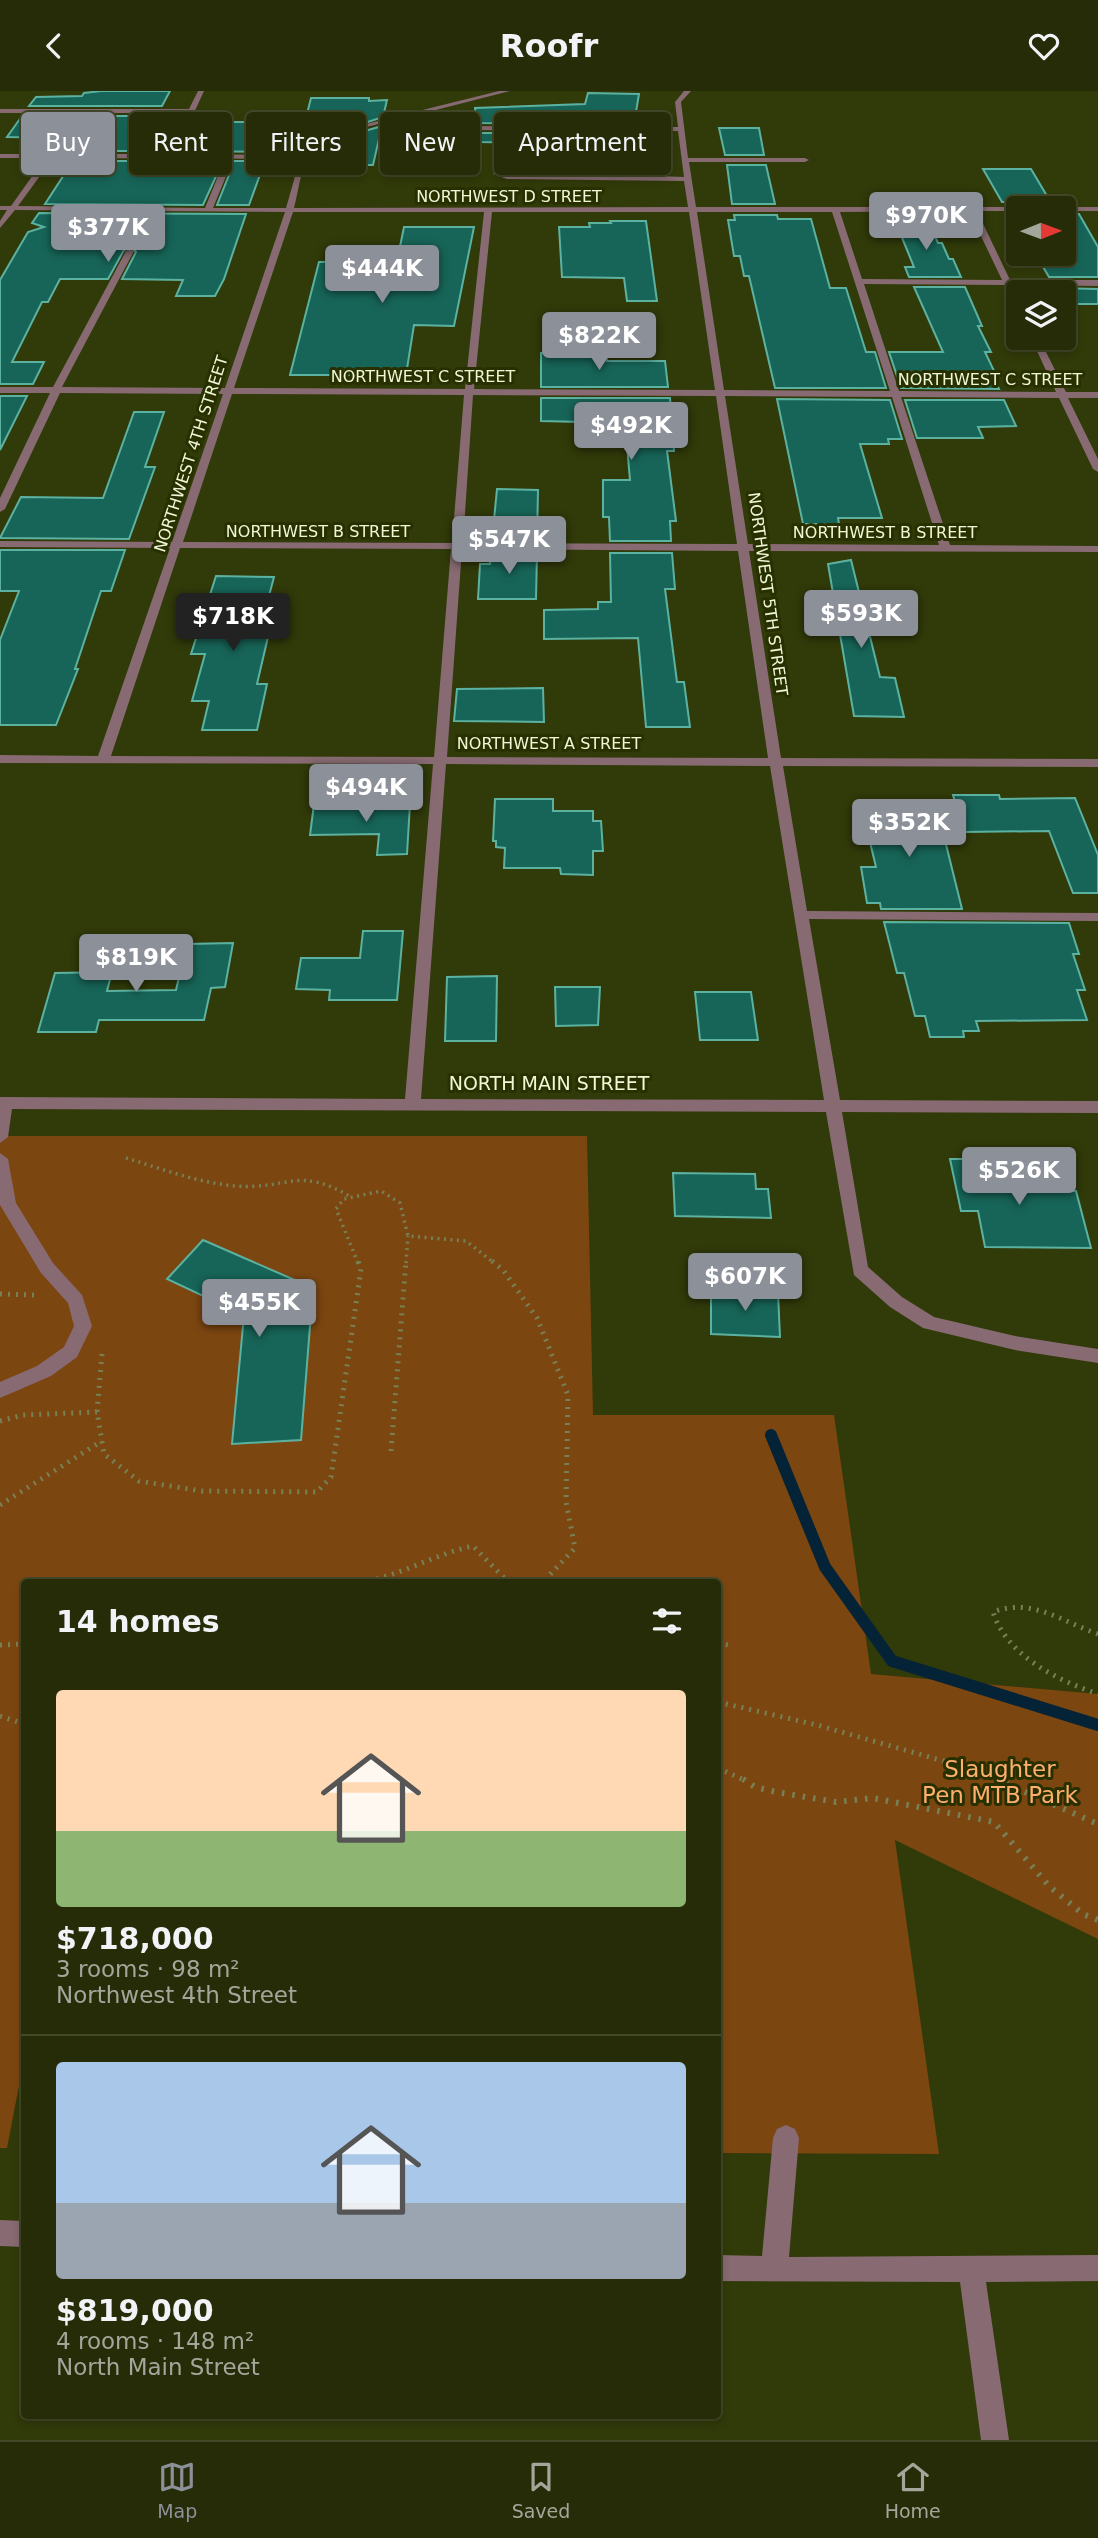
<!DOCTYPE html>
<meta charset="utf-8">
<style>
:root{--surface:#252c07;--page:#2d3411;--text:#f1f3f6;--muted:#a3a79b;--line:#424828;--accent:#8c9099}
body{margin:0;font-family:"DejaVu Sans",sans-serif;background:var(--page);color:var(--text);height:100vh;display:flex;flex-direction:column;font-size:26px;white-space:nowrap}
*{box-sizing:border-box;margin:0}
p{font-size:23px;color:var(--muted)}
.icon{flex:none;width:38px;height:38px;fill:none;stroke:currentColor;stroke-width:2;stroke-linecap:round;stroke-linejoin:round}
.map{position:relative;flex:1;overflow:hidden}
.drawer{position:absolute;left:21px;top:1488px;width:700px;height:840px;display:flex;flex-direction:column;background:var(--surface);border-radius:7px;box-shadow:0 4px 10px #0003,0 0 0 2px var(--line)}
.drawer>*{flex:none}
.top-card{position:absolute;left:21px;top:21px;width:700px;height:63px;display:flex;gap:14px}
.needle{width:46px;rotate:89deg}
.buttons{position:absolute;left:1006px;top:105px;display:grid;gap:14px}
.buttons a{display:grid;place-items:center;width:70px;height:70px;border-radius:7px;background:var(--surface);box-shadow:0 4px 10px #0003,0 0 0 2px var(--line);font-size:35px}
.price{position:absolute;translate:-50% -60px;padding:0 16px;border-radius:7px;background:var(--accent);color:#fff;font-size:23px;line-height:46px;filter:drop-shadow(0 2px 4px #0008)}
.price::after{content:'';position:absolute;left:50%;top:42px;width:21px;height:16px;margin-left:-10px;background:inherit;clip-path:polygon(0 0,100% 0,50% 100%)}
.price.on{background:#222;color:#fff}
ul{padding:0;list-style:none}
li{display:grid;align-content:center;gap:14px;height:371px;padding:0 35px}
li+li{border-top:2px solid var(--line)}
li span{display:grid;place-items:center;height:217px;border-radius:7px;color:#555}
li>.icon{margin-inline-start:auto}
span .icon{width:126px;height:126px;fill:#fffc;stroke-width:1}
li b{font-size:30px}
h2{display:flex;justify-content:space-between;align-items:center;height:84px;padding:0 35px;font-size:30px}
.pill{padding:0 24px;border-radius:7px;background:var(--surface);box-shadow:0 4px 10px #0003,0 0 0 2px var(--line);font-size:24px;line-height:63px}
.pill.on{background:var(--accent);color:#fff}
header{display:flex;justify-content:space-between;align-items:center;height:91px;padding:0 35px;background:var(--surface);font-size:32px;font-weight:800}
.tabs{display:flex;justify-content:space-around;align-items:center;height:98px;border-top:2px solid var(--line);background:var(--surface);font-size:19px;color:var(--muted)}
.tabs a{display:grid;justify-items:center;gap:4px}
.tabs .on{color:var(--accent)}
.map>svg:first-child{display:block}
</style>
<header><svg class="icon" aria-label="back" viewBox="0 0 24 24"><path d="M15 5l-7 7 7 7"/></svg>Roofr<svg class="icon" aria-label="heart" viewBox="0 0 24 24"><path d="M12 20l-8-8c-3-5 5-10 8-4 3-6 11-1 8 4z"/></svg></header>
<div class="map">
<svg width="1098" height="2349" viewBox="0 0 1098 2349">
<rect width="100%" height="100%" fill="#313a09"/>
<path fill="#7c4610" d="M0,1045H587L593,1324H834L871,1583L1098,1603V1848L895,1749L939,2063L718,2062V1491H24V1969L7,2057H0Z"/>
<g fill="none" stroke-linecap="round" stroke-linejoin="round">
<path stroke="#042336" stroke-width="12" d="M771,1344L825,1476L892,1570L1098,1634"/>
</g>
<path fill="#176558" stroke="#5cb2a1" stroke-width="2" d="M101,0H170L162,15H29L36,6L82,5L84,2Z
M588,2L639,3L634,33L477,32L475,17L585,13Z
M311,7H369V10L387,9L383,26L319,47L308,55H282L291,27H306Z
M22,25H158L154,31H180L166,60H79L88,47L7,46Z
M193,31H279L268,61L179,60Z
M382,35L373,74H328L332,55H325L341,47Z
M719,37H759L764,64H725Z
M478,42H632L627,66H597V68L542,65V52L478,51Z
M73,70H223L203,114L45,113Z
M232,70H265L249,114H217L233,74Z
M727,74H766L775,113H732Z
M983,78H1031L1050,110L1002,111Z
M39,122L246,123L224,188L215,205H176L183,189L122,188L136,161L131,156L124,159L108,188H60L48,211H42L12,271H44L33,293H0V189L28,141L44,136L32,132Z
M1064,123H1079L1098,156V186H1049L1039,169H1064Z
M734,124H777L778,128H811L830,197H846L866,261H875L886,297H775L749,185H744L740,165H734L728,129H735Z
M610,130H646L657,210H627L624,187L562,186L559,136H590L589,132H611Z
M896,132H929L938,152H942L949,168H953L961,186H909L905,176H914Z
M404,136H474L454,235L414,234L406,284H290L319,171L397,170Z
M914,196H965L982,235H978L991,261H985L995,282H991L999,298L901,297L889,261H943Z
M1055,197L1098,198V213H1064V201H1057Z
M606,261L607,270H665L668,296H541V262Z
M0,305H27L0,359Z
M541,307H670L674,360H667L676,430H670L671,450H610L609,426H603V389H630L625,332L541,330Z
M777,308L890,309L902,348H888L889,353H860L882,427H838L839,433H803Z
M905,309H1004L1016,335L978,336L983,347H917Z
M134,321H164L145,376H155L129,448L0,447L21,406L103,407Z
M497,398L538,399L537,450L492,449Z
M0,459H125L111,500H101L75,578H78L56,634H0V549L19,500H0Z
M491,461H537L536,508H478L480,473H490Z
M610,462H672L675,498H665L677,591H684L690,636H646L638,547L544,548V519L598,518V511H611Z
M851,469L880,586L895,587L904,626L854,625L828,473Z
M216,485L274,486L258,546H268L257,593H267L257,639H202L209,610H192L205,563H191Z
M543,597L544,631L454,630L457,598Z
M953,704H999L1000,708L1075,707L1098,764V802H1073L1049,740L964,741Z
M495,708H553V720H593V730H601L603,760H593V784L561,783L560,777H504L505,757L496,756V750H493Z
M314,713H410L407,763L377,764L379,743L310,744Z
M936,713L962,818H881L880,812H867L861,776H876L861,714Z
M884,831L1069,832L1079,863H1073L1085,899H1077L1087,929L976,930L979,940H963L964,946H930L925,925H915L904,882H897Z
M363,840H403L397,909H329L330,899L296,898L301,867H360Z
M233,852L225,896L211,897L204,929H99L96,941H38L55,882L112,881L107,900L176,899L187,853Z
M497,885L496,950H445L447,886Z
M555,896H600L598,934L556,935Z
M695,901H751L758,949H700Z
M950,1068H1002L1006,1085L1054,1086L1057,1099L1076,1100L1091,1157L985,1156L978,1120H961Z
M673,1082L755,1083L756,1098H768L771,1127L675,1125Z
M203,1149L313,1197L301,1349L232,1353L244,1224L167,1188Z
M711,1198L778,1202L780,1246L711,1243Z"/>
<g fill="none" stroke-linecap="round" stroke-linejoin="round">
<path stroke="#788156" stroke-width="3.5" stroke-dasharray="2 4.5" stroke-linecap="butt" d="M126,1067C162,1078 199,1092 236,1095C289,1099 297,1074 351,1106
M358,1172L336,1118L344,1108L381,1100L400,1112L408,1145L466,1150L494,1172
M406,1172L408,1145"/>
<path stroke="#788156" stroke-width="5" stroke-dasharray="2 6" stroke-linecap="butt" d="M492,1170L503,1179L537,1227L568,1304L566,1411L575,1457L543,1491
M0,1203L34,1204
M102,1263L97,1321L104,1363L139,1390L202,1400L317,1401L331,1386L361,1178L358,1170
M0,1330L23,1324L97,1321
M391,1360L406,1170
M0,1414L102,1350
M361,1491C401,1485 434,1463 473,1455L508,1491
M1098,1543C1063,1531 1031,1506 993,1521C1007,1565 1057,1589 1098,1603
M718,1552L733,1555
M0,1554L24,1553
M718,1611L817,1634L975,1679L1000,1690
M0,1625L24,1633
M718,1677L746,1690"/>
<path stroke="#788156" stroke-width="6" stroke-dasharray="2.5 8" stroke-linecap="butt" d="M743,1688L755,1696L776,1701L836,1711L873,1707L994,1731L1049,1795L1083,1823L1098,1829
M996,1688L1098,1733"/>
<path fill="#876a72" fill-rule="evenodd" d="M198,0H204L175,63L302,64L320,49L354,36L499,0H510L424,22L450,35L678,36L675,11L684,0H691L681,11L688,67H805L809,69L805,71H689L696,116H1018L1021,117L1018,120H977L1010,189H1098V195L1013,194L1018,206V217L1014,214L1004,194L864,193L899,300L1056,301L1031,247H1039L1066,301H1098V307H1068L1098,368V381L1093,378L1059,307L901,306L950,454L1098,455V461L749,460L781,667L1098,668V676L783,675L807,820L1098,822V830L809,828L840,1009L1098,1010V1022L842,1021L868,1176L902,1206L934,1226L1015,1245L1098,1258V1272L1015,1259L923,1237L890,1216L854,1184L826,1021L12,1018L8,1046L0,1052V1006L405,1008L433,673L0,672V664L98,665L170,457L0,456V450L172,451L223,303L60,302L5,418L0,421V407L50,302H0V296H53L126,160L130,158L134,160L62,296L225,297L285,121L15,119L0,137V130L7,119H0V115H11L45,67H0V63H168L187,22H0V18H189ZM417,24L449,39L678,40L684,86L658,85L656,74L652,72L502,69L493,83L507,88L684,90L688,116L294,117C298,102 300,82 307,69C320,42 390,31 417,24ZM53,67L300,68L286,117H213L231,73L227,71L223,73L205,117L18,115ZM505,73L649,76L651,85L507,84L501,82ZM969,120L1002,189L862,188L840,121ZM293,121H484L465,298L234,297ZM492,121H689L715,299L474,298ZM697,121H832L890,300L724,299ZM232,303L464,304L452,452L183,451ZM473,304L716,305L737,453L463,452ZM725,305L892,306L939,454L748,453ZM180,457L451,458L434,666L111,665ZM462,458L738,460L768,667L447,666ZM446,673L770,675L824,1009L421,1008Z
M1064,116H1098V120H1064V117H1061Z
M0,1062L8,1068L16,1112L53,1172L82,1204L92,1235L77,1266L51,1285L0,1307V1291L37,1275L64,1256L74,1235L68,1212L41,1182L0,1114Z
M786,2034L795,2038L799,2047L789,2166L1098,2164V2190L986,2191L1009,2349H981L960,2191L718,2190V2164L762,2165L773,2047L777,2038Z
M0,2129L24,2130V2156L0,2155Z"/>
</g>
<g text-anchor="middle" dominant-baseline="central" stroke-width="6" stroke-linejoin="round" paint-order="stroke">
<g font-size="16" fill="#eff7d7" stroke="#283000">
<text x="509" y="105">NORTHWEST D STREET</text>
<text x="423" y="285">NORTHWEST C STREET</text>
<text x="990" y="288">NORTHWEST C STREET</text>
<text transform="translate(191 363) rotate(-72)">NORTHWEST 4TH STREET</text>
<text x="318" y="440">NORTHWEST B STREET</text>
<text x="885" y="441">NORTHWEST B STREET</text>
<text transform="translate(768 503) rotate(82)">NORTHWEST 5TH STREET</text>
<text x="549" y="652">NORTHWEST A STREET</text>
</g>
<g font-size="19" fill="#eff7d7" stroke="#283000">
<text x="549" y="992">NORTH MAIN STREET</text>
</g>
<g font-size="23" fill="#ffaf6d" stroke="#283000">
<text x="1000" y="1678">Slaughter<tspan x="1000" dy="26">Pen MTB Park</tspan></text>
</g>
</g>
</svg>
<div class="buttons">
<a><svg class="needle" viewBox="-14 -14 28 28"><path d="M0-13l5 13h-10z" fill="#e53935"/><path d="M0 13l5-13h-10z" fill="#a3a79b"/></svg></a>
<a><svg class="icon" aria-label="layers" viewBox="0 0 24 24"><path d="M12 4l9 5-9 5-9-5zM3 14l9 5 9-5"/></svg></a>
</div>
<b class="price" style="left:926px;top:161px">$970K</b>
<b class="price" style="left:108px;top:173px">$377K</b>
<b class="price" style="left:382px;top:214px">$444K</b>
<b class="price" style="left:599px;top:281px">$822K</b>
<b class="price" style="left:631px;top:371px">$492K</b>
<b class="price" style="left:509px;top:485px">$547K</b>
<b class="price" style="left:861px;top:559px">$593K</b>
<b class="price on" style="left:233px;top:562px">$718K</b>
<b class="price" style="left:366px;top:733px">$494K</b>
<b class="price" style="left:909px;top:768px">$352K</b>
<b class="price" style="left:136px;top:903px">$819K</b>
<b class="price" style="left:1019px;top:1116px">$526K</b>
<b class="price" style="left:745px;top:1222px">$607K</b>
<b class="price" style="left:259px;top:1248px">$455K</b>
<div class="top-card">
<a class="pill on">Buy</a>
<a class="pill">Rent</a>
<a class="pill">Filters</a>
<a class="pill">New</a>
<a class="pill">Apartment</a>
</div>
<section class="drawer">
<h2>14 homes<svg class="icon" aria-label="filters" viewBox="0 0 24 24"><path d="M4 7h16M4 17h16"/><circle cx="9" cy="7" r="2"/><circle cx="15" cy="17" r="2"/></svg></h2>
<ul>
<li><span style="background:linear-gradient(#ffd9b3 65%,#8fb573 0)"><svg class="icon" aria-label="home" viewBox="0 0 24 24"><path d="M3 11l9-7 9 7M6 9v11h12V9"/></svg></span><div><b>$718,000</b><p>3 rooms · 98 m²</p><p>Northwest 4th Street</p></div></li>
<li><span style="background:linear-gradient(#a9c7e8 65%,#9aa5b1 0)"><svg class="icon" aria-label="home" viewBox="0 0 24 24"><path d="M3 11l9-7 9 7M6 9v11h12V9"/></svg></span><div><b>$819,000</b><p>4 rooms · 148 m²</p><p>North Main Street</p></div></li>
</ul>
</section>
</div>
<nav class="tabs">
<a class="on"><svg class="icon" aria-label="map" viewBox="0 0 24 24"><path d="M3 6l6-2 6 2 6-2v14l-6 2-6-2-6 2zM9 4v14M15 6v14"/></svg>Map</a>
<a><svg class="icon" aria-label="saved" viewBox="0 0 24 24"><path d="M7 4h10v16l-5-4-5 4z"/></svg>Saved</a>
<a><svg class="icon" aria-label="home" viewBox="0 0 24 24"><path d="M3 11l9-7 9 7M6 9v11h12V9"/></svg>Home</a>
</nav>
